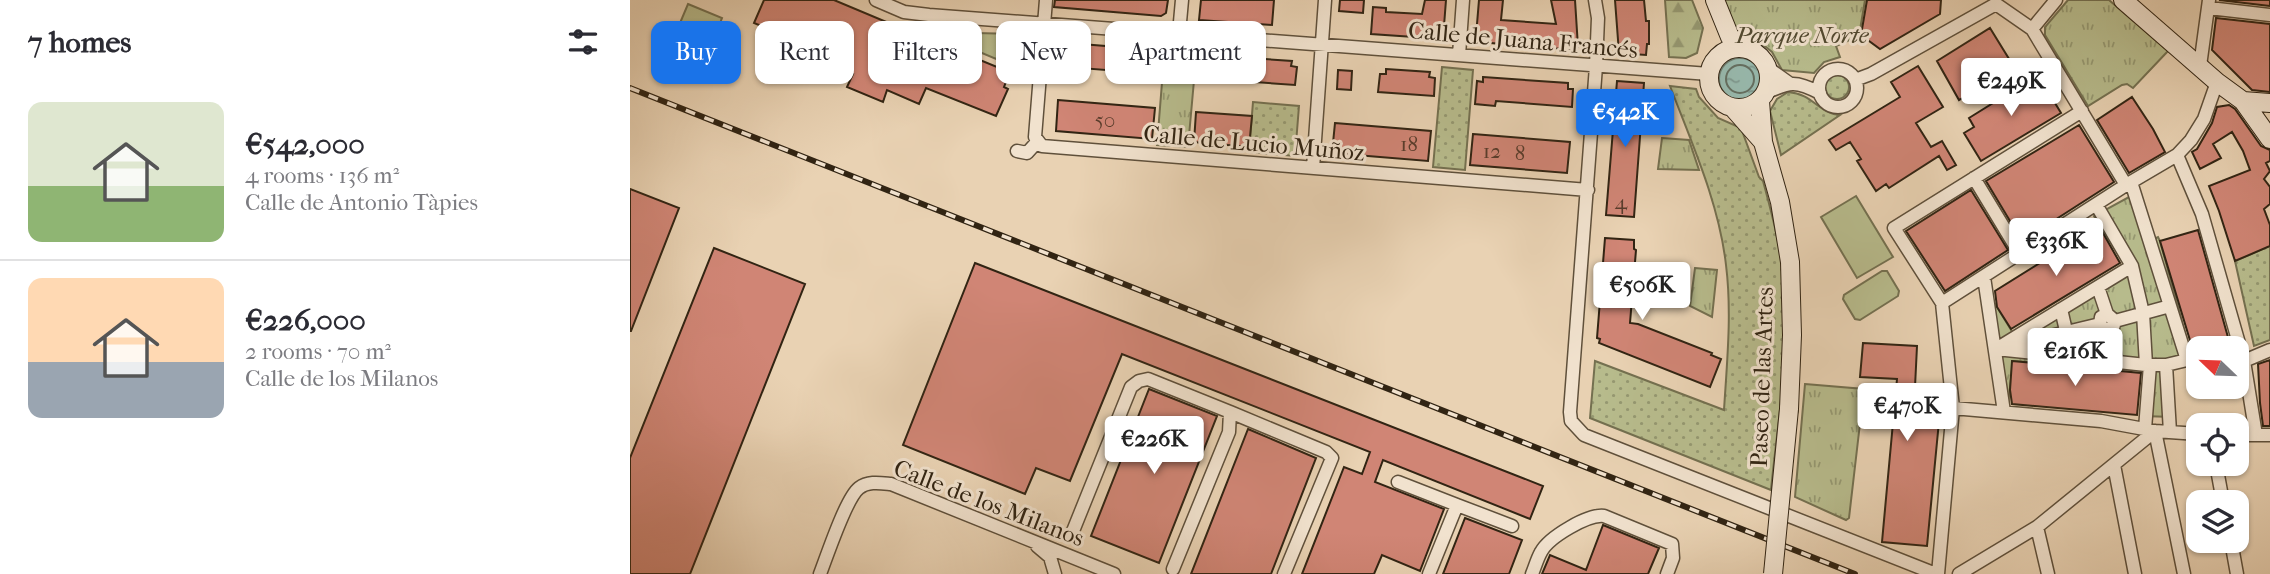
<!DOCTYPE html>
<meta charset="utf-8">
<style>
:root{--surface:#fff;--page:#f7f7f7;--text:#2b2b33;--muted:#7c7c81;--line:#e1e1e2;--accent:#1a73e8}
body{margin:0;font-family:"IM FELL French Canon",serif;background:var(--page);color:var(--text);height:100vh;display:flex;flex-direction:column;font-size:26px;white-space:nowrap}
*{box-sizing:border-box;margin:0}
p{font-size:23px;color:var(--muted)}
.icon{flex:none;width:38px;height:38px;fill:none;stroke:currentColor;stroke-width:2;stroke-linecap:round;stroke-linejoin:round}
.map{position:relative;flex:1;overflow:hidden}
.sheet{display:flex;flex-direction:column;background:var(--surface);width:630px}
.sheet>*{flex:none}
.banner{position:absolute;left:21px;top:21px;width:665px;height:63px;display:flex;gap:14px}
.needle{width:46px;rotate:293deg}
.controls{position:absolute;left:1556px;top:336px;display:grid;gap:14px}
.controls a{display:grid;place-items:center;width:63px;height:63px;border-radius:14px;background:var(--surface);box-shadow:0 2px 5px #0004;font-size:35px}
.price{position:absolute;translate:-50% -60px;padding:0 16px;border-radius:7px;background:#fff;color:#222;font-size:23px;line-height:46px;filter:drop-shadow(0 2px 4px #0008)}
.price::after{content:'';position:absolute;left:50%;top:42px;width:21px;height:16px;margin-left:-10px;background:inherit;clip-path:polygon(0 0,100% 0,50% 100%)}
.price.selected{background:var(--accent);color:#fff}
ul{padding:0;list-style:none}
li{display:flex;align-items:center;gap:21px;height:175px;padding:0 28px}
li+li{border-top:2px solid var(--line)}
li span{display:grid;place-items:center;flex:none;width:196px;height:140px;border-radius:14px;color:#555}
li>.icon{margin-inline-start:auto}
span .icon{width:84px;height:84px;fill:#fffc;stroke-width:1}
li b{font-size:30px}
h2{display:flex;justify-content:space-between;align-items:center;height:84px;padding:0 28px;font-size:30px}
.tag{padding:0 24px;border-radius:14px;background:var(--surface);box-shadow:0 2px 5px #0004;font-size:24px;line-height:63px}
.tag.selected{background:var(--accent);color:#fff}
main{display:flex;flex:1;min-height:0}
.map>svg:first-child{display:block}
</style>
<main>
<section class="sheet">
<h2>7 homes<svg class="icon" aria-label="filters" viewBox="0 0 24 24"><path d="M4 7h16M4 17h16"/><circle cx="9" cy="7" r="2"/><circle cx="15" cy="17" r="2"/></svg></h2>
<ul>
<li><span style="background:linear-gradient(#dfe7d0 60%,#8fb573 0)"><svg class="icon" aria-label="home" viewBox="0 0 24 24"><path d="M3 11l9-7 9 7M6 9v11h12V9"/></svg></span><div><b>€542,000</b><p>4 rooms · 136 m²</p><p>Calle de Antonio Tàpies</p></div></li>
<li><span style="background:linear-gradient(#ffd9b3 60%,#9aa5b1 0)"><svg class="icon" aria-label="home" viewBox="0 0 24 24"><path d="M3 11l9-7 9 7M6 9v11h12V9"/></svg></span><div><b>€226,000</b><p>2 rooms · 70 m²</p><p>Calle de los Milanos</p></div></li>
</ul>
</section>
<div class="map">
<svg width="1640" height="574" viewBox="0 0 1640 574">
<defs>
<pattern id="grass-dots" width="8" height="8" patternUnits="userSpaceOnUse" patternTransform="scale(1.75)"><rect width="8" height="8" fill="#b7bb8c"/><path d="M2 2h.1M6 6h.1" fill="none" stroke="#959871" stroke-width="1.8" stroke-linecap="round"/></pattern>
<pattern id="forest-firs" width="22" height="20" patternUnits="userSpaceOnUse" patternTransform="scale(1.75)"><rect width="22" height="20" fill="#b7bb8c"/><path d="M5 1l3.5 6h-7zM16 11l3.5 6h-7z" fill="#959871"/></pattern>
<pattern id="park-tufts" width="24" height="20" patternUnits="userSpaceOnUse" patternTransform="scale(1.75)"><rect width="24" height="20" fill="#b7bb8c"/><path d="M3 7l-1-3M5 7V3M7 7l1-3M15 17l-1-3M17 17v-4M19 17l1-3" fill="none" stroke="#959871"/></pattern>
<pattern id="water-ripples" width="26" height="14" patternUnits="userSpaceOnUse" patternTransform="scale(1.75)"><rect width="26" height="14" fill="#97b8ac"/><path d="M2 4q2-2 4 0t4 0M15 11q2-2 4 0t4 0" fill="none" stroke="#7c958b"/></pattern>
</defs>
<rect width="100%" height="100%" fill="#e9d2b3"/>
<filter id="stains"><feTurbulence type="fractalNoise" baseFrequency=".00286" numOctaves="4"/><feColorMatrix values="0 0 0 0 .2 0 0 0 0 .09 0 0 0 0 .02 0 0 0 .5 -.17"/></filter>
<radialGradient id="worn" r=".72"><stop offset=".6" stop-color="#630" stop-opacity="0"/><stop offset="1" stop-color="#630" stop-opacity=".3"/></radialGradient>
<path fill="url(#grass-dots)" stroke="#747050" stroke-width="2" d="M812,67L843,70L835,170L803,167Z
M1195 87a12 12 0 1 1 24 0a12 12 0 1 1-24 0Z
M1040,86L1066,89L1069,97L1088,118L1111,128L1129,177L1133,181C1141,210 1149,240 1153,270C1162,342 1148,418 1141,490L960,418L965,361L1094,410C1097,362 1102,313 1096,265C1089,203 1062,144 1040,86Z
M1158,92C1184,94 1187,113 1210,115L1151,155L1140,111L1147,99Z
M623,102L669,106L665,156L619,152Z
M1640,246V340L1624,346L1605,261Z"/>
<path fill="url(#forest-firs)" stroke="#747050" stroke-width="2" d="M1035,0H1062L1073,28L1067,53L1056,58L1039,57Z"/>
<path fill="url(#park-tufts)" stroke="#747050" stroke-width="2" d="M1092,0H1235L1229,36L1206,46L1210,57L1194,62L1184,73L1152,70L1142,52L1126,39L1112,33L1100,21Z
M1438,0H1479L1538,51L1503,88L1497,84L1492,85L1458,106L1415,35V27Z
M302,32L391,34L378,64Z
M535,45L567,47L558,147L527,145Z
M1032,138L1059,140L1069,170L1028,169Z
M1510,191L1524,239L1528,237L1530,241L1562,358L1538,366L1543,417L1512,416L1516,371L1383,361L1378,405L1359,294L1383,333L1494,264L1464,216Z
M1065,268L1087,270L1082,317L1060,306Z
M1175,384L1234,389L1219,518L1216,520L1165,497Z"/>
<path fill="#b7bb8c" stroke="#747050" stroke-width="2" d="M58,4L92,18L84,38L50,23Z
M1226,196L1263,257L1227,278L1191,217Z
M1252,271H1257L1269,291L1268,296L1230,320L1225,319L1213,299L1214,295Z"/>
<path fill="url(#water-ripples)" stroke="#6e7d6f" stroke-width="2" d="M1089 79a21 21 0 1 1 42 0a21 21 0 1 1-42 0Z"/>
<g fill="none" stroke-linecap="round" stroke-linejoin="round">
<path stroke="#646e60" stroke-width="2" d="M1096 79a14 14 0 1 1 28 0a14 14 0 1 1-28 0Z"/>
</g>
<path fill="#d08575" stroke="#312413" stroke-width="2" d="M134,0H204L273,29L299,31L294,37L372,69L370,74L378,77L374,87L378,89L366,116L296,88L289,104L257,90L253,102L217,87L223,74L152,44L155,36L124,23Z
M425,0H538L536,13L531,16L424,7Z
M571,0H644L642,25L569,20Z
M710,0H734L733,13L709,11Z
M795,0H816L813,39L741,34L743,7L756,8V12L792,14Z
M849,0H873L871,20L926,24L921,0H945L948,47L944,50L849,42L846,36Z
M985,0H1014L1016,21H1019V44H1017L1016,55L989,53Z
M1237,0H1311L1310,14L1250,49L1231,35Z
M1589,0H1640V6Z
M1586,18L1640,24V92L1622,90L1582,50Z
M1360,28L1384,67L1329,100L1307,61Z
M439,43L524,50L523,55L529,56L527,74L451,68V72L431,71L432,48H438Z
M577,55L662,61L661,66L667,67L665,85L569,78L570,59L576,60Z
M1288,66L1313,107L1286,123L1301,147L1312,141L1326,165L1317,170L1309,156L1259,188L1256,184L1246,191L1227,161L1231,159L1220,142L1206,150L1199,140L1270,97L1261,82Z
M756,69L800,72L799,77L805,78L804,96L748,92L750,74H756Z
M708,70L722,71L721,90L707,89Z
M1408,75L1431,113L1351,161L1334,133L1344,127L1339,118Z
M853,77L938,83V89H943L942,107L866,101L865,106L845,104L847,81L853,82Z
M987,81L1014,83L1004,217L976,215Z
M1502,97L1523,129L1535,152L1499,173L1467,120Z
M428,100L525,108L522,139L426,131Z
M1599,105L1605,109L1631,146L1640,150V161L1636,163L1640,171L1634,179L1640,187V204L1634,209L1640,225V246L1605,261L1589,211L1579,186L1620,170L1613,151L1602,132L1583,144L1591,158L1570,169L1562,152L1567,149L1582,123L1587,107Z
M566,112L622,116L619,147L564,142Z
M705,123L801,131L798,161L702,153Z
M1449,125L1484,182L1392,241L1356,181Z
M843,134L940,142L937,173L840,165Z
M0,189L49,208L1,331H0Z
M1341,190L1378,250L1315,291L1276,231Z
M1469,226L1490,263L1381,329L1367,307L1365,291Z
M1568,230L1601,348H1568V368H1565V357L1530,241Z
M975,238L1004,240V249L1006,250L1000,323L1008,324L1082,353L1081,355L1091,359L1080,387L969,343L970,339L967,338Z
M84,248L175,284L60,574H0V458Z
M345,263L913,486L900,519L753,460L745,482L814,509L790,571L752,555L744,574H672L714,467L732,474L740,452L492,354L440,481L406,468L395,494L273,445Z
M1233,343L1287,346L1285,387L1312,390L1297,546L1252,542L1267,379L1230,377Z
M1640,360V426H1633L1630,403L1628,364Z
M1382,361L1511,373L1507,415L1382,404L1380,390Z
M519,389L587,416L529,563L461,536Z
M618,429L686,458L641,574H561Z
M835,518L892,540L879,574H813Z
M973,525L1029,548L1018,574H912L920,555L956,570Z"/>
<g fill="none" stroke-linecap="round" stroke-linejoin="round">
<g stroke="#5f503b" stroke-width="15">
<path id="street" d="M246,0L274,12L299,15L1079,74
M416,0L405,137L412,146L958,190
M965,0L968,18L966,66L940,412L941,421L954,435L1306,574
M1579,8L1640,15
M1402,29L1426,0
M549,33L552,0
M829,55L833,0
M1570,66L1579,0
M1138,68L1159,83
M1189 88a19 19 0 1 1 38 0a19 19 0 1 1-38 0Z
M1225,80L1241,74L1366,4L1402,29L1496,185
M1135,93C1160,82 1165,80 1190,93
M387,151L397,153L407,142
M1547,155L1572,214L1614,361L1626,435
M683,168L695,0
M1344,178L1390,254
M1467,206L1502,266L1513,313L1516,365
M1354,277L1374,412
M1468,287L1477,314
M1312,303L1496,185L1547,155L1561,140L1574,119L1587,82
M1431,309L1442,357
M1485,321L1540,306
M1480,329L1487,362
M1379,346L1470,324L1471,317L1477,314L1485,321L1483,328L1474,329L1470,324
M1366,349L1516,365H1536L1557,360L1501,182
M1366,349L1502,266
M1614,361L1640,350
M1536,365L1540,432
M1323,408L1471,421L1525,431L1568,434
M600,412L696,452L702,458L654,574
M1515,429L1520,365
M1606,435H1640
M1586,464L1593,502
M1484,465L1505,574
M768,482L827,505
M1407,527L1418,574
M441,536L501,387L509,381L518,379L600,412L599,432L543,569
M1601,541L1607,574
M407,546L420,557L425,574
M190,574C197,556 216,498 229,488C238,481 250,483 261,484L484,574
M799,574L827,505L882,526
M902,574C905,567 907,559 911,552C919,537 958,514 974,516L1042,544L1043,558L1037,574
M1308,574L1323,408L1312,303L1264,228L1452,111
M1329,574L1407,527L1525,431L1554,574"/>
</g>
<g stroke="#312413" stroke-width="20">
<path id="secondary" d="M1085,0L1100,37L1116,48
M1493,0L1587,82L1613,101L1640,139
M1079 78a30 30 0 1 1 60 0a30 30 0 1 1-60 0Z
M1130,101L1133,142L1150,202L1160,262L1162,335L1159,409
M1613,101L1640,103
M1103,108L1133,142"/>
</g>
<use href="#street" stroke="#f1e2ce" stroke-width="12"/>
<use href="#secondary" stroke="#f1e2ce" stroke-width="18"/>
<g stroke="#312413" stroke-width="6">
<path id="rail" d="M0,88L1225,574"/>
</g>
<use href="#rail" stroke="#f1e2ce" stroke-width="3.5" stroke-dasharray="10" stroke-linecap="butt"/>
<g stroke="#312413" stroke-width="20" stroke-linecap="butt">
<path id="secondary-bridge" d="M1143,574L1159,409"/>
</g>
<use href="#secondary-bridge" stroke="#f1e2ce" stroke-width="18"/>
</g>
<g text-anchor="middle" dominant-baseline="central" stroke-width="6" stroke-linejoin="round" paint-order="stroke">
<g font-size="21" fill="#593c2c">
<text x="475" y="120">50</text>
<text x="779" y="144">18</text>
<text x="862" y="151">12</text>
<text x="890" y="153">8</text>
<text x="991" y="202">4</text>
</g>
<g font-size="24" font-style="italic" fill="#524a31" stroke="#f1e2ce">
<text x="1172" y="35">Parque Norte</text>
</g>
<g font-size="24" fill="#312413" stroke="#f1e2ce">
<text transform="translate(893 40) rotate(5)">Calle de Juana Francés</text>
<text transform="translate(624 143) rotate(5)">Calle de Lucio Muñoz</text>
<text transform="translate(1132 377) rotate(-88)">Paseo de las Artes</text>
<text transform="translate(359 503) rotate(21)">Calle de los Milanos</text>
</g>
</g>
<rect width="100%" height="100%" filter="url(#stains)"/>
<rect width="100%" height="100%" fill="url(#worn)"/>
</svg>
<div class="controls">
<a><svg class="needle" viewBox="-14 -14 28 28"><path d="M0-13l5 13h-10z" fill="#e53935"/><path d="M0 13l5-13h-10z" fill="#7c7c81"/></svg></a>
<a><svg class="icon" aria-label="locate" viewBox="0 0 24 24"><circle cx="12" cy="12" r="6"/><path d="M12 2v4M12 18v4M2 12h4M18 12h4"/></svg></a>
<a><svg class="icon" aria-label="layers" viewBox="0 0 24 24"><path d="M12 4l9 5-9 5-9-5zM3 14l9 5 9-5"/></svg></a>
</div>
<b class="price" style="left:1381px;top:118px">€249K</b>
<b class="price selected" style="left:995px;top:149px">€542K</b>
<b class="price" style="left:1426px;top:278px">€336K</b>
<b class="price" style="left:1012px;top:322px">€506K</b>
<b class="price" style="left:1445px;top:388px">€216K</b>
<b class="price" style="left:1277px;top:443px">€470K</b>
<b class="price" style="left:524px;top:476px">€226K</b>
<div class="banner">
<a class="tag selected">Buy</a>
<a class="tag">Rent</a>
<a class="tag">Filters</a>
<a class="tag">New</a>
<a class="tag">Apartment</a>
</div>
</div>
</main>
